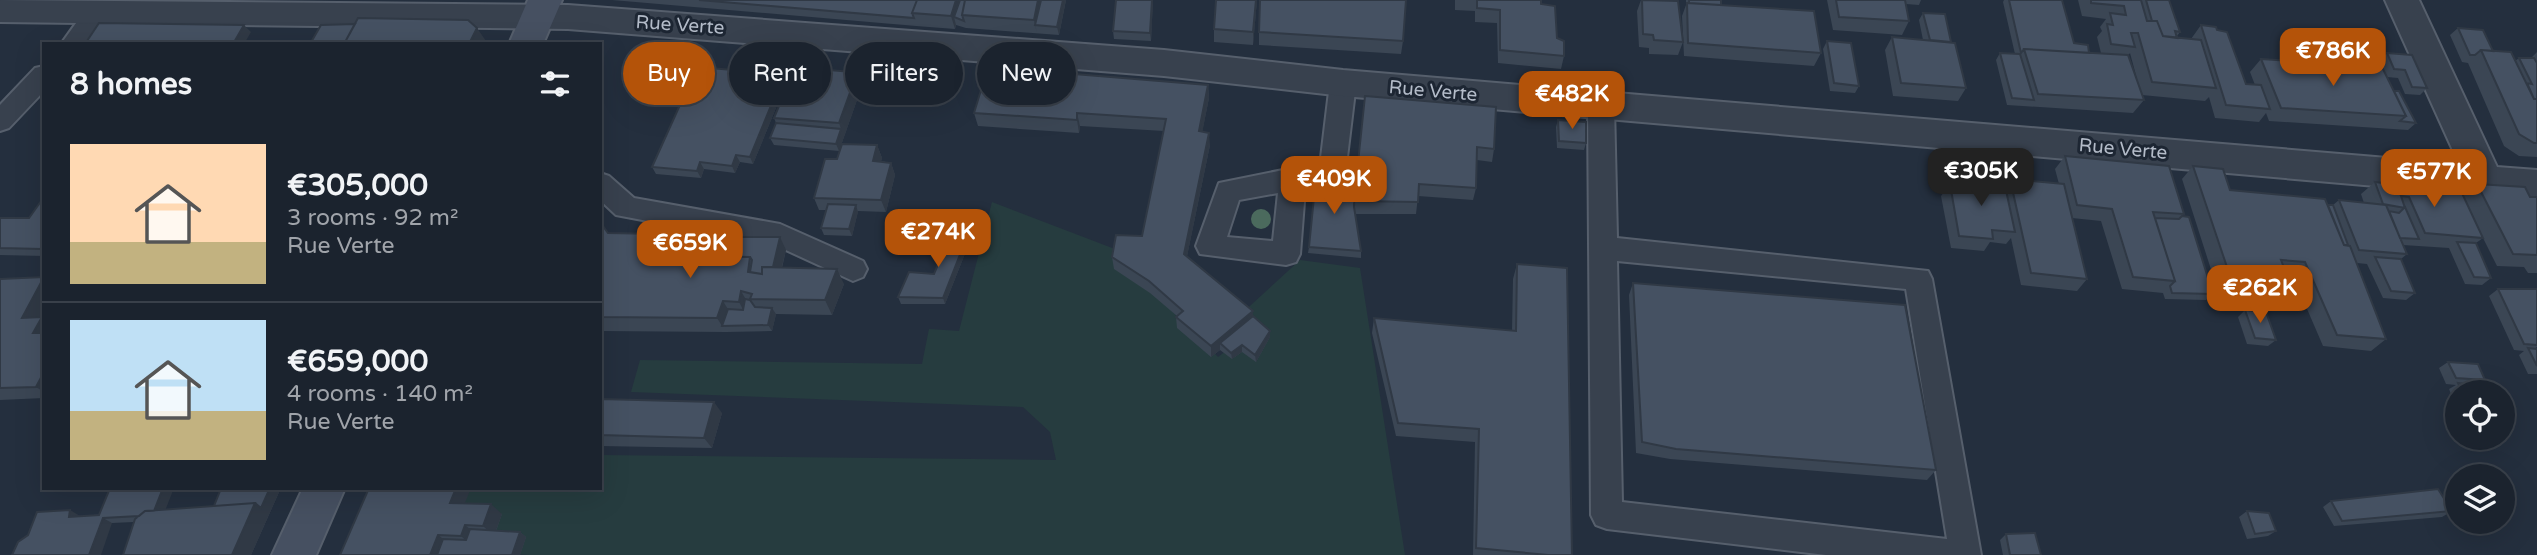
<!DOCTYPE html>
<meta charset="utf-8">
<style>
:root{--surface:#1b232e;--page:#282f3a;--text:#f1f3f6;--muted:#a0a4aa;--line:#39404a;--accent:#b45309}
body{margin:0;font-family:"Varela Round",sans-serif;background:var(--page);color:var(--text);height:100vh;display:flex;flex-direction:column;font-size:26px;white-space:nowrap}
*{box-sizing:border-box;margin:0}
p{font-size:23px;color:var(--muted)}
.icon{flex:none;width:38px;height:38px;fill:none;stroke:currentColor;stroke-width:2;stroke-linecap:round;stroke-linejoin:round}
.map{position:relative;flex:1;overflow:hidden}
.drawer{position:absolute;left:42px;top:42px;width:560px;height:448px;display:flex;flex-direction:column;background:var(--surface);border-radius:0px;box-shadow:0 7px 28px #0002,0 0 0 2px var(--line)}
.drawer>*{flex:none}
.guide{position:absolute;left:623px;top:42px;width:665px;height:63px;display:flex;gap:14px}
.tools{position:absolute;left:2445px;top:380px;display:grid;gap:14px}
.tools a{display:grid;place-items:center;width:70px;height:70px;border-radius:50%;background:var(--surface);box-shadow:0 7px 28px #0002,0 0 0 2px var(--line);font-size:35px}
.price{position:absolute;translate:-50% -60px;padding:0 16px;border-radius:14px;background:var(--accent);color:#fff;font-size:23px;line-height:46px;filter:drop-shadow(0 2px 4px #0008)}
.price::after{content:'';position:absolute;left:50%;top:42px;width:21px;height:16px;margin-left:-10px;background:inherit;clip-path:polygon(0 0,100% 0,50% 100%)}
.price.selected{background:#222;color:#fff}
ul{padding:0;list-style:none}
li{display:flex;align-items:center;gap:21px;height:175px;padding:0 28px}
li+li{border-top:2px solid var(--line)}
li span{display:grid;place-items:center;flex:none;width:196px;height:140px;border-radius:0px;color:#555}
li>.icon{margin-inline-start:auto}
span .icon{width:84px;height:84px;fill:#fffc;stroke-width:1}
li b{font-size:30px}
h2{display:flex;justify-content:space-between;align-items:center;height:84px;padding:0 28px;font-size:30px}
.pill{padding:0 24px;border-radius:32px;background:var(--surface);box-shadow:0 7px 28px #0002,0 0 0 2px var(--line);font-size:24px;line-height:63px}
.pill.selected{background:var(--accent);color:#fff}
.map>svg:first-child{display:block}
</style>
<div class="map">
<svg width="2537" height="555" viewBox="0 0 2537 555">
<rect width="100%" height="100%" fill="#242f3e"/>
<path fill="#263c3f" d="M992,202L1141,259L1160,299L1218,357L1255,329L1239,316L1300,260L1360,268L1405,555H531L483,553L456,526L470,488H600V455L1056,460L1050,432L1023,407L631,392L640,360L922,364L929,329L959,331Z"/>
<g fill="none" stroke-linecap="round" stroke-linejoin="round">
<g stroke="#565f6c" stroke-width="4">
<path id="service" d="M98,2L107,5L110,11L87,44H61L89,5Z
M44,66V91L9,128L0,131V105L35,68Z
M1343,74L1352,76L1356,83L1345,174L1341,181L1305,189L1300,254L1296,262L1286,265L1200,254L1196,246L1219,183L1293,168L1320,166L1330,83L1334,76ZM1278,193L1273,241L1227,237L1239,200Z
M1601,95L1610,98L1614,105L1617,238L1928,271L1932,279L1981,555H1826L1607,529L1596,525L1591,515L1588,105L1592,98ZM1617,261L1906,289L1947,539L1622,502Z
M600,173L609,176L634,198L780,224L863,261L867,269L863,277L853,281L775,245L616,215L600,200Z"/>
</g>
<g stroke="#565f6c" stroke-width="4">
<path id="minor" d="M0,0L568,5L1164,50L1343,70L2459,164L2385,0H2419L2497,167L2537,170V200L1343,96L1164,76L568,29L0,22Z"/>
</g>
<g stroke="#565f6c" stroke-width="4">
<path id="secondary" d="M528,0H562L543,44H509Z
M303,488H345L316,555H272Z"/>
</g>
<use href="#service" fill="#38414e" fill-rule="evenodd"/>
<use href="#minor" fill="#38414e" fill-rule="evenodd"/>
<use href="#secondary" fill="#465061" fill-rule="evenodd"/>
</g>
<circle fill="#4b6a5d" cx="1261" cy="219" r="10"/>
<path fill="#3b4654" fill-rule="evenodd" d="M612,0H1066L1059,35L966,28L956,25L955,29L916,26Z
M1153,0L1151,41L1114,39L1113,31Z
M1257,0L1253,45L1214,42V29Z
M1455,0H1541V4L1564,56L1561,69L1498,63L1497,23L1475,22V11L1455,10Z
M1641,0H1676L1683,42L1678,55L1649,54V48L1639,47L1637,11Z
M1686,0H1721V5L1821,53L1814,66L1684,56L1682,16L1686,5Z
M1827,0H1921L1919,5L1906,4L1909,21L1902,35L1833,30Z
M2004,0H2062L2074,43L2089,53H2101L2097,37L2102,31L2100,27L2106,19L2082,16L2078,0H2169L2180,32L2177,36V38L2191,39L2201,25L2246,84L2255,85L2250,72L2261,59L2382,67L2380,61L2387,53L2427,88L2420,95L2405,94L2398,78L2387,77L2394,91L2416,123L2408,130L2269,121L2266,113L2259,122L2215,118L2209,97L2205,101L2142,95L2144,100L2133,113L2007,105L1996,60L2000,53L2015,54L2003,2ZM2130,53L2141,94L2128,56Z
M1923,13L1951,42L1966,88L1958,101L1893,96L1885,50L1892,37L1923,40L1919,20Z
M321,25L486,41L485,44H310Z
M2458,28L2493,51L2515,61L2519,58H2532V57L2537,52V157L2519,156L2504,146L2468,63L2462,62L2450,35Z
M1259,32L1403,41L1401,54L1259,45Z
M1827,41L1859,86L1855,93L1830,91L1823,49Z
M856,75L934,76L925,105L857,100L839,151L774,145L770,138L776,123L774,118Z
M787,81L753,164L740,162L735,173L704,169L701,178L656,174L652,167Z
M1208,85L1209,98L1202,132L1210,145L1187,256L1253,311V316L1270,337L1256,362L1242,352L1232,359L1220,350L1211,357L1177,328L1176,317L1177,316L1150,293L1114,269L1112,257L1142,236L1164,131L1080,126L1079,133L978,126L974,113Z
M1365,96L1494,149L1492,162L1477,160L1476,188L1473,200L1418,196L1416,214H1355L1361,251V258L1308,253L1309,247L1354,207Z
M1558,120L1586,143L1584,150L1557,148L1556,127Z
M877,145L882,158L881,161L891,163L895,175L886,212L858,211L852,236L824,235L821,228L826,210H819L814,198L837,159Z
M2065,156L2184,214L2182,216L2213,294L2206,300L2165,299L2163,293L2122,289L2101,221L2072,218L2087,279L2077,291L2021,285L2011,238L2006,244L1990,242L1984,251L1951,248L1941,196L1950,184H1955L1960,176L2005,186L2010,179L2059,184L2055,169Z
M2193,166L2230,190L2328,205H2333L2339,200L2364,203L2361,194L2375,182L2463,195L2477,184L2537,197V273H2528L2524,267L2497,266L2483,238L2476,243L2491,278L2482,285L2465,284L2449,248L2403,245L2407,254L2401,259L2415,293L2406,300L2383,298L2367,264L2357,263L2386,339L2371,351L2323,346L2292,274H2286L2288,278L2275,290L2216,285L2182,179Z
M44,197V256L0,255V218H29Z
M600,222L608,233L661,234L663,237L786,250L782,268L844,284L832,315L776,314L772,331L726,332L600,331Z
M972,224L974,231L945,304H901L898,297L934,274Z
M1517,264L1572,555H1473L1475,442L1396,436L1372,333L1374,318L1512,331L1513,279Z
M44,277V398L0,400V279Z
M1633,283L1936,470L1927,480L1670,459L1636,453L1629,295Z
M2498,289H2537V347L2534,349H2537V374H2528L2519,355L2524,351L2514,350L2489,296Z
M2245,310L2276,340L2268,346L2247,344L2238,317Z
M2448,362L2485,380L2478,385L2492,392H2457V410L2449,389L2456,385L2446,384L2439,368Z
M600,399L722,413L712,448L600,446Z
M243,488H278L280,490L251,555H123L134,522L112,523L28,535L80,516L214,506Z
M2331,501L2452,511L2442,517L2334,526L2323,507Z
M465,503L502,514L496,531L520,532L526,537L520,555H340Z
M2247,511L2276,531L2268,536L2247,539L2239,517Z
M2006,534L2041,555H2003L2000,540Z"/>
<path fill="#303945" d="M956,0H964L954,17L956,25L955,29L951,16Z
M1038,0H1044L1035,25L1037,33L1034,20Z
M1063,0H1066L1059,35L1057,27Z
M1152,0H1153L1151,41L1150,33Z
M1256,0H1257L1253,45V32Z
M244,25L251,32L244,44H233Z
M477,28L486,41L485,44H469Z
M930,63L934,76L925,105L920,92Z
M784,74L787,81L753,164L750,157Z
M1208,85L1209,98L1200,144L1199,131Z
M852,87L857,100L839,151L836,144L841,129L839,123Z
M1077,113L1080,126L1079,133L1077,120Z
M1209,133L1210,145L1185,266L1184,254Z
M877,145L882,158L878,173L873,161Z
M736,155L740,162L735,173L732,166Z
M700,162L704,169L701,178L697,171Z
M891,163L895,175L886,212L881,200Z
M856,205L858,212L852,236L849,229Z
M972,224L974,231L945,304L943,298Z
M661,234L670,249L656,245Z
M780,237L786,250L778,282L772,270Z
M837,269L844,284L832,315L825,300Z
M44,278V340L33,333L22,318Z
M741,291L749,305L747,317L739,302Z
M723,301L732,316L722,326L717,318Z
M772,308L776,314L772,331L768,325Z
M1253,311V322L1220,343V350L1211,357V346Z
M1270,331V337L1256,362L1255,355Z
M1242,345V352L1232,359L1231,353Z
M44,372V392L36,387Z
M714,402L722,413L712,448L704,438Z
M163,488H174L161,521L152,516Z
M270,488H278L280,490L251,555H232L255,503Z
M456,488H471L461,513L450,503Z
M491,504L502,514L494,536L483,526Z
M70,510L80,516L79,523L69,517Z
M103,518L112,523L101,555H89Z
M465,525L476,534L472,546L461,536Z
M520,532L526,537L520,555H513Z
M438,535L450,544L445,555H430Z"/>
<path fill="#455162" stroke="#303945" stroke-width="2" d="M699,0H917L912,13L914,18Z
M917,0H956L951,16L912,13Z
M960,0H965L962,15L964,21L954,17Z
M965,0H1038L1034,20L962,15Z
M1041,0H1063L1057,27L1035,25Z
M1116,0H1152L1150,33L1113,31Z
M1216,0H1256L1253,32L1214,29Z
M1260,0H1406L1403,41L1259,32Z
M1477,0H1541V4L1555,6L1557,38L1564,41V56L1500,50V10L1477,8Z
M1642,0L1678,1L1683,42L1654,40L1653,35L1643,34Z
M1689,0H1721V5L1689,3Z
M1836,0H1905L1909,21L1839,17Z
M2009,0H2062L2074,43L2088,45L2089,53L2024,49L2021,53Z
M2091,0H2141L2147,21H2157L2163,36L2201,40L2216,88L2152,82L2138,33H2131L2135,47L2111,44L2107,24L2113,25L2110,13L2126,15L2124,6L2091,3Z
M2146,0H2169L2180,32L2175,31L2177,38L2163,36L2157,21H2152Z
M1687,3L1814,11L1821,53L1688,43Z
M1923,13L1945,14L1951,42L1930,40Z
M358,18L468,20L477,28L469,44H405L406,41H389L387,44H344Z
M99,23L244,25L233,44H85Z
M355,24L344,44H310L321,25Z
M2201,25L2216,27L2217,30L2227,32L2246,84L2261,85L2270,109L2226,105Z
M2458,28L2483,30L2493,51L2481,50L2475,55H2470Z
M1892,37L1955,43L1966,88L1901,83Z
M1827,41L1851,43L1859,86L1834,83Z
M2024,49L2128,55L2144,100L2038,94Z
M2481,50L2511,52L2534,99H2537V143H2534L2519,134Z
M2000,53L2020,54L2034,100L2012,98Z
M2387,53L2412,55L2427,88L2412,87L2405,70L2394,69Z
M863,58L930,63L920,92L852,87L839,123L774,118L795,67L852,72L856,75Z
M2519,58H2534L2537,63V99H2534L2527,83L2532,84Z
M2261,59L2382,67L2406,116L2281,108Z
M697,67L784,74L750,157L736,155L732,166L700,162L697,171L652,167Z
M988,67L1208,85L1199,131L1209,133L1184,254L1253,311L1211,346L1176,317L1183,311L1149,281L1112,257L1116,235L1142,236L1166,119L1077,113V120L974,113Z
M2394,91H2399L2416,123L2400,121L2406,116Z
M1365,96L1496,107L1494,149L1477,147L1476,188L1419,184L1418,202L1354,201Z
M1558,120L1586,122V143L1559,141Z
M776,123L841,129L836,144L770,138Z
M842,144L877,145L873,161L891,163L881,200L814,198L825,159H837Z
M2065,156L2169,166L2184,214L2153,212L2175,281L2133,277L2112,209L2077,205Z
M2193,166L2223,169L2230,190L2325,199L2344,245L2350,246L2386,339L2337,335L2305,262L2281,260L2288,278L2229,273Z
M1960,176L2004,181L2015,232L1992,230L1993,239L1959,236L1950,184L1962,185Z
M1316,177L1355,181L1354,207L1361,251L1309,247Z
M2010,179L2064,184L2087,279L2031,273Z
M2375,182L2425,188L2461,191L2483,238L2425,233L2409,197L2401,196L2405,208L2383,204Z
M2477,184L2525,187L2530,197H2537V255L2513,254Z
M44,197V246L42,249L0,248V218H29Z
M2339,200L2386,205L2407,254L2359,250Z
M828,204L856,205L849,229L821,228Z
M2328,205H2333L2348,245H2344Z
M2405,207L2419,239L2400,238L2389,211L2399,213Z
M2182,216L2189,217L2213,294L2172,293L2170,286L2175,281L2155,218L2179,219Z
M600,222L608,233L661,234L656,245L685,246L681,256L750,257L748,272L762,274V267L837,269L825,300L750,299L752,294L741,291L739,302L723,301L717,318L600,317Z
M956,222L972,224L943,298L898,297L909,272L934,274Z
M663,237H780L773,267H762V274L750,272L752,260L750,257L684,256L687,249L685,246L660,245Z
M2457,242L2476,243L2491,278L2474,277Z
M2375,257L2401,259L2415,293L2391,291Z
M1517,264L1567,268L1572,555H1548L1476,548L1479,429L1398,423L1374,318L1516,331Z
M44,277L22,318L42,317L33,333H44V372L36,387L0,388V279Z
M1633,283L1905,305L1936,470L1676,449L1642,442Z
M2498,289H2537V345L2524,344Z
M745,299L750,300L755,307L772,308L768,325L722,326L728,309L743,310Z
M2245,310L2266,312L2276,340L2255,338Z
M1253,316L1270,331L1255,355L1242,345L1231,353L1220,343Z
M2528,348L2537,349V366Z
M2448,362L2478,364L2485,380L2456,378Z
M2458,383L2490,387L2492,392H2462Z
M600,399L714,402L704,438L600,435Z
M110,488H163L154,511H145L139,516L103,518L89,555H12L18,542L28,535L37,512L70,510L69,517L99,515Z
M243,488H270L261,508L255,503L214,506L220,491Z
M369,488H456L450,503L491,504L483,526L465,525L461,536L438,535L430,555H340Z
M2438,489L2452,511L2342,521L2331,501Z
M255,503L232,555H123L135,519L145,511Z
M2247,511L2269,513L2276,531L2255,534Z
M470,529L520,532L512,555H437L443,539L466,540Z
M2035,533L2041,555H2010L2006,534Z"/>
<g text-anchor="middle" dominant-baseline="central" stroke-width="6" stroke-linejoin="round" paint-order="stroke">
<g font-size="19" fill="#b4bcc9" stroke="#1d2633">
<text transform="translate(680 25) rotate(4)">Rue Verte</text>
<text transform="translate(1433 91) rotate(5)">Rue Verte</text>
<text transform="translate(2123 149) rotate(5)">Rue Verte</text>
</g>
</g>
</svg>
<div class="tools">
<a><svg class="icon" aria-label="locate" viewBox="0 0 24 24"><circle cx="12" cy="12" r="6"/><path d="M12 2v4M12 18v4M2 12h4M18 12h4"/></svg></a>
<a><svg class="icon" aria-label="layers" viewBox="0 0 24 24"><path d="M12 4l9 5-9 5-9-5zM3 14l9 5 9-5"/></svg></a>
</div>
<b class="price" style="left:2333px;top:88px">€786K</b>
<b class="price" style="left:1572px;top:131px">€482K</b>
<b class="price selected" style="left:1981px;top:208px">€305K</b>
<b class="price" style="left:2434px;top:209px">€577K</b>
<b class="price" style="left:1334px;top:216px">€409K</b>
<b class="price" style="left:938px;top:269px">€274K</b>
<b class="price" style="left:690px;top:280px">€659K</b>
<b class="price" style="left:2260px;top:325px">€262K</b>
<div class="guide">
<a class="pill selected">Buy</a>
<a class="pill">Rent</a>
<a class="pill">Filters</a>
<a class="pill">New</a>
</div>
<section class="drawer">
<h2>8 homes<svg class="icon" aria-label="filters" viewBox="0 0 24 24"><path d="M4 7h16M4 17h16"/><circle cx="9" cy="7" r="2"/><circle cx="15" cy="17" r="2"/></svg></h2>
<ul>
<li><span style="background:linear-gradient(#ffd9b3 70%,#c2b280 0)"><svg class="icon" aria-label="home" viewBox="0 0 24 24"><path d="M3 11l9-7 9 7M6 9v11h12V9"/></svg></span><div><b>€305,000</b><p>3 rooms · 92 m²</p><p>Rue Verte</p></div></li>
<li><span style="background:linear-gradient(#bfe0f5 65%,#c2b280 0)"><svg class="icon" aria-label="home" viewBox="0 0 24 24"><path d="M3 11l9-7 9 7M6 9v11h12V9"/></svg></span><div><b>€659,000</b><p>4 rooms · 140 m²</p><p>Rue Verte</p></div></li>
</ul>
</section>
</div>
